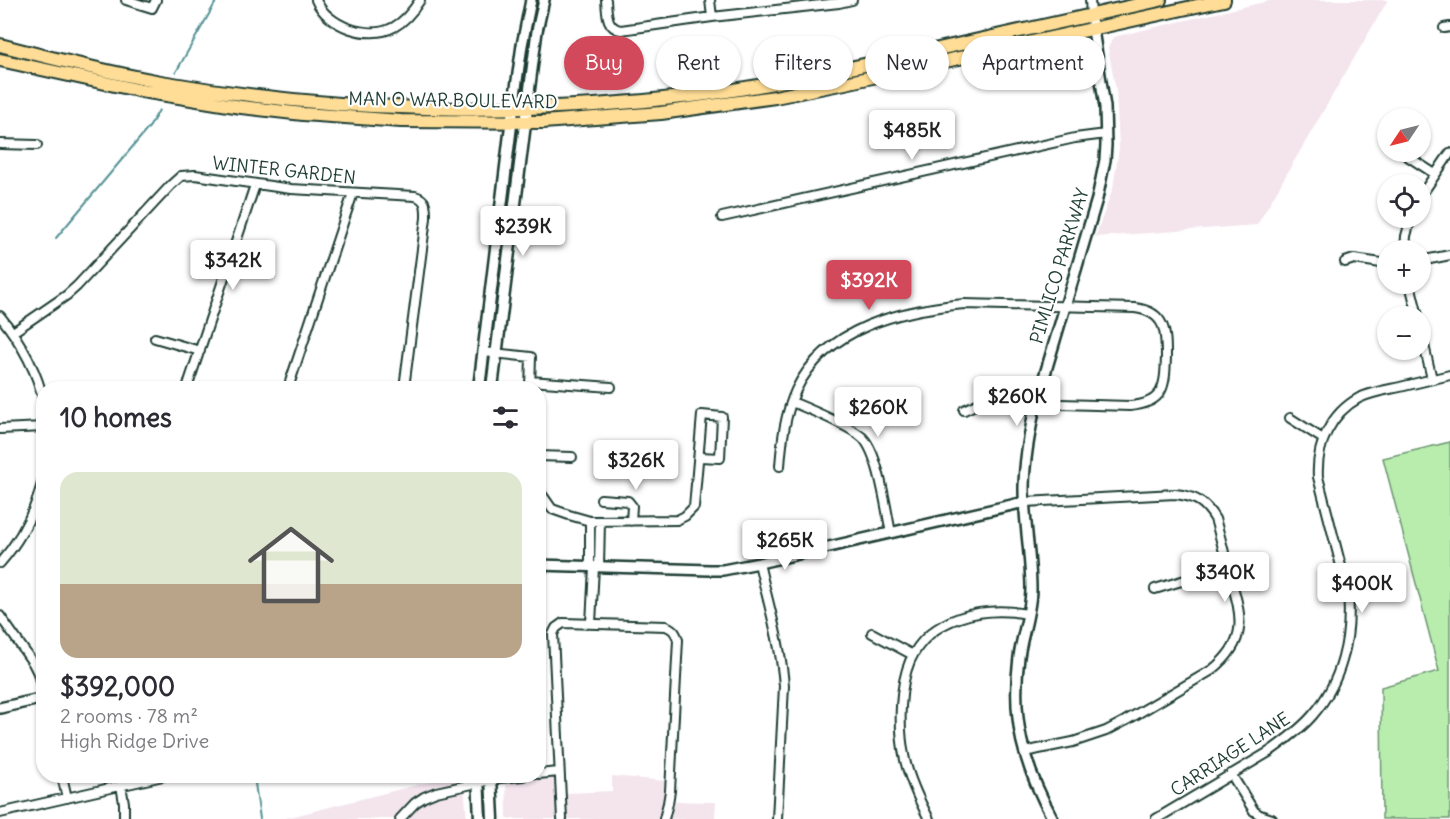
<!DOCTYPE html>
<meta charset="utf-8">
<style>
:root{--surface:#fff;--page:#f2f2f3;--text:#2b2b33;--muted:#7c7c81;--accent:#d1495b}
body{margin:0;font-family:Delius,sans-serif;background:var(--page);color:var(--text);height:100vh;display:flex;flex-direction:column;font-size:22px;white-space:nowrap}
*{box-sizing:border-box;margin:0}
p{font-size:20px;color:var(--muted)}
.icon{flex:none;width:33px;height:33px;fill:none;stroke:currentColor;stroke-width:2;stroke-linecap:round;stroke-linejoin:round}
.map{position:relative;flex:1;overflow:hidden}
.sheet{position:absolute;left:36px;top:381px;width:510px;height:402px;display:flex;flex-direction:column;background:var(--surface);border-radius:24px;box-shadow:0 2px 4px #0004}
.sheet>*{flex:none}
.guide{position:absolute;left:564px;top:36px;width:570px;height:54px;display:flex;gap:12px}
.needle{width:39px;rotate:235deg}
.fabs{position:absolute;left:1377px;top:108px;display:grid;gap:12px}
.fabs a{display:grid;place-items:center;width:54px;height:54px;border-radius:50%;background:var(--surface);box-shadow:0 2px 4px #0004;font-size:30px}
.price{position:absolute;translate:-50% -51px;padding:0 14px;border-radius:6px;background:#fff;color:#222;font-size:20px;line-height:39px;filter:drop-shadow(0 2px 3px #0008)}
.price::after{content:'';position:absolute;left:50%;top:36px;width:18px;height:14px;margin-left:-9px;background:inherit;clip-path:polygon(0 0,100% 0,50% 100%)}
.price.selected{background:var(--accent);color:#fff}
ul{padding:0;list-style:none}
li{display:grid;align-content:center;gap:12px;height:318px;padding:0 24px}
li span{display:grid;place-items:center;height:186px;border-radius:18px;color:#555}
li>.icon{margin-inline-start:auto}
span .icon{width:108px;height:108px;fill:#fffc;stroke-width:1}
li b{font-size:26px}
h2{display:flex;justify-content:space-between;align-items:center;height:72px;padding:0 24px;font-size:26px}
.chip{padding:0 21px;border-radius:27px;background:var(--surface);box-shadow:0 2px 4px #0004;font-size:21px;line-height:54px}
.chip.selected{background:var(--accent);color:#fff}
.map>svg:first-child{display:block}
</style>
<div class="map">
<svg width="1450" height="819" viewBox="0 0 1450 819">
<rect width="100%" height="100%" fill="#fff"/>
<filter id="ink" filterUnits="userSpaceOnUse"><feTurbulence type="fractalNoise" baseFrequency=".0167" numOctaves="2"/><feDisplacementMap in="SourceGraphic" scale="12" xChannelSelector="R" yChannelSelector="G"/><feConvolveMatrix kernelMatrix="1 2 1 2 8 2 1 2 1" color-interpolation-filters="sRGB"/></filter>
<g filter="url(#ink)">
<path fill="#f4e5ed" d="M1273,0H1388L1257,225L1095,237L1113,188L1119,148L1116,91L1108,48L1113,37Z
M452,776H463L467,819H282Z
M612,776L665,781L664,801L716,802L715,819H507L506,781L566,778V793L612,791Z"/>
<path fill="#b8edae" stroke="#6c9571" stroke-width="1.5" d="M1450,442V819H1382L1381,687L1439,671L1383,458Z"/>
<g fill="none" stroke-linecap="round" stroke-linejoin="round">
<path stroke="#579396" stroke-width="2" d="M176,72L217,0
M56,238L150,126L159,110
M254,776L260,819"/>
<g stroke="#1f3d34" stroke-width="12">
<path id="minor" d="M126,0L152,8L156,0
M316,0C327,26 368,41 394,27C405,21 413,11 420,0
M606,0C607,12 606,28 621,30L712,17L839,3L852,0
M710,0L712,17
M1090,0L1091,15
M1444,28L1450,27
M0,144L37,145
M1401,152L1435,174
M1420,197L1450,153
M722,217L1075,138L1106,134
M1405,250L1406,236L1411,218
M1420,261L1450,255
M1345,262L1354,259L1388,264
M1410,284L1418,316
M0,316C21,342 37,370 44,403
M1420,328L1432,379
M13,332L67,295L77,286L171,185L181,176L195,175L291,189L415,196C427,199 426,208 426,218L404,388
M155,338L200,351
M483,352L531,357L530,388
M530,381L611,387
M187,388L255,185
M288,388L353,193
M792,402C809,409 850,426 863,438C879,455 886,509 891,533
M1290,418L1323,439
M0,429L44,427
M538,456L572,457
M780,466C782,440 785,414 796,390C826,327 901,310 964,304L1135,308C1166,312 1166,332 1166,357C1165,387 1164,403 1130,406L990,402L977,404L964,410
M538,489L552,509L569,515L590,521L677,520L685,516L694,507L702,415L722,417L720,458L700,457
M601,499L628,501L632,506L631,521
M0,563C22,538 37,507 44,475
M759,563C768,603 781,644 784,686L777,819
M590,567V521
M599,567L600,521
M1155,589L1228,567
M0,616L33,663L38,673L44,697
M591,623L594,567
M872,633L913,655
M1024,752L1073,742L1106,731L1125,721L1212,670C1252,638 1240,612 1228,569C1224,552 1220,535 1215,519C1205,502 1195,496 1175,494L1025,502
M538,774L559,772
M1231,774L1254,811L1260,815L1272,819
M62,776L67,798
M121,785L124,803V819
M0,813L163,776
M400,819L415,803L424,797L436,792L500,778L523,776
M562,819L553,634L556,628L563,623L666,626C674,629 676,633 678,640L670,791L668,803L664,819
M929,819C919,800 910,781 905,760C901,742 900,724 901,706C902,690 904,675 910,661C930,616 984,606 1028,614
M1156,819L1269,752C1284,741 1300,730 1312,716C1342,682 1352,637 1348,593L1318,477C1316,445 1331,413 1359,398C1372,392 1386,390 1400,387C1417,383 1433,379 1450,375"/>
</g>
<g stroke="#1f3d34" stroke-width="14">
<path id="tertiary" d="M527,108L537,31L544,0
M513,109L522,45L531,0
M538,565L710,570H723L759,563L1025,502
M0,708L44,698
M1053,819C1023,764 1011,720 1019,657C1022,634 1031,612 1031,589C1031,555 1024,522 1024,489C1024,463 1029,437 1034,411L1097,199L1105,160L1106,145L1105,107L1092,23"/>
</g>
<g stroke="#1f3d34" stroke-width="15">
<path id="secondary" d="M479,388L513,109
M492,388L527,108
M478,776L480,819
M491,776L493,819"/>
</g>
<g stroke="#1f3d34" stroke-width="16">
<path id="primary" d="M0,45C54,59 107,72 161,82C332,112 519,117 691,96C771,86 850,68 929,51C1006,34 1083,17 1160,0
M0,60L142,91L241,107L303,114L401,121L543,122L661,113L775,97L845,83L1224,0"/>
</g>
<use href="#minor" stroke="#fff" stroke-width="8"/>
<use href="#tertiary" stroke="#fff" stroke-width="9"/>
<use href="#secondary" stroke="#fff" stroke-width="10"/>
<use href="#primary" stroke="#ffdd96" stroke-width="12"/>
</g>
</g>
<g text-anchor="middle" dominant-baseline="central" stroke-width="4.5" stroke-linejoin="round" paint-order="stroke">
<g font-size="18" fill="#1f3d34" stroke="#fff">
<text transform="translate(453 100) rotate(1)">MAN O WAR BOULEVARD</text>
<text transform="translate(284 170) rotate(6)">WINTER GARDEN</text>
<text transform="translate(1059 266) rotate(-73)">PIMLICO PARKWAY</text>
<text transform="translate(1230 754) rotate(-33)">CARRIAGE LANE</text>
</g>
</g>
</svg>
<div class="fabs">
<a><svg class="needle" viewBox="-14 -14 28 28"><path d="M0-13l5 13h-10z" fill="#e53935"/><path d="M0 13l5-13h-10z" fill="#7c7c81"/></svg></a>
<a><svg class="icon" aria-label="locate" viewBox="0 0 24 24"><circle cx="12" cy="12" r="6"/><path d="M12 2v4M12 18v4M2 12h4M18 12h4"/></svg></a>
<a>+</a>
<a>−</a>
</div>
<b class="price" style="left:912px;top:161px">$485K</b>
<b class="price" style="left:523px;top:257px">$239K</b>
<b class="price" style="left:233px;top:291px">$342K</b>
<b class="price selected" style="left:869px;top:311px">$392K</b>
<b class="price" style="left:1017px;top:427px">$260K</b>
<b class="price" style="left:878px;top:438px">$260K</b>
<b class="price" style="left:636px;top:491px">$326K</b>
<b class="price" style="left:785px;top:571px">$265K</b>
<b class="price" style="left:1225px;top:603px">$340K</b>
<b class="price" style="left:1362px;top:614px">$400K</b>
<div class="guide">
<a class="chip selected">Buy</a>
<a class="chip">Rent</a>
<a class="chip">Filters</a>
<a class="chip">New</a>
<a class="chip">Apartment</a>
</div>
<section class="sheet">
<h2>10 homes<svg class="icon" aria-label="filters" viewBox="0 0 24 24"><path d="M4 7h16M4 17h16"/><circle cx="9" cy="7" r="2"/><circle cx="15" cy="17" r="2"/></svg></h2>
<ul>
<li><span style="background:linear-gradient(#dfe7d0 60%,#b9a48a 0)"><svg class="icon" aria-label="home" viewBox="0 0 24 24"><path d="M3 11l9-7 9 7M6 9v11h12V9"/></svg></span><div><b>$392,000</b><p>2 rooms · 78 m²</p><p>High Ridge Drive</p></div></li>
</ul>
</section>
</div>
